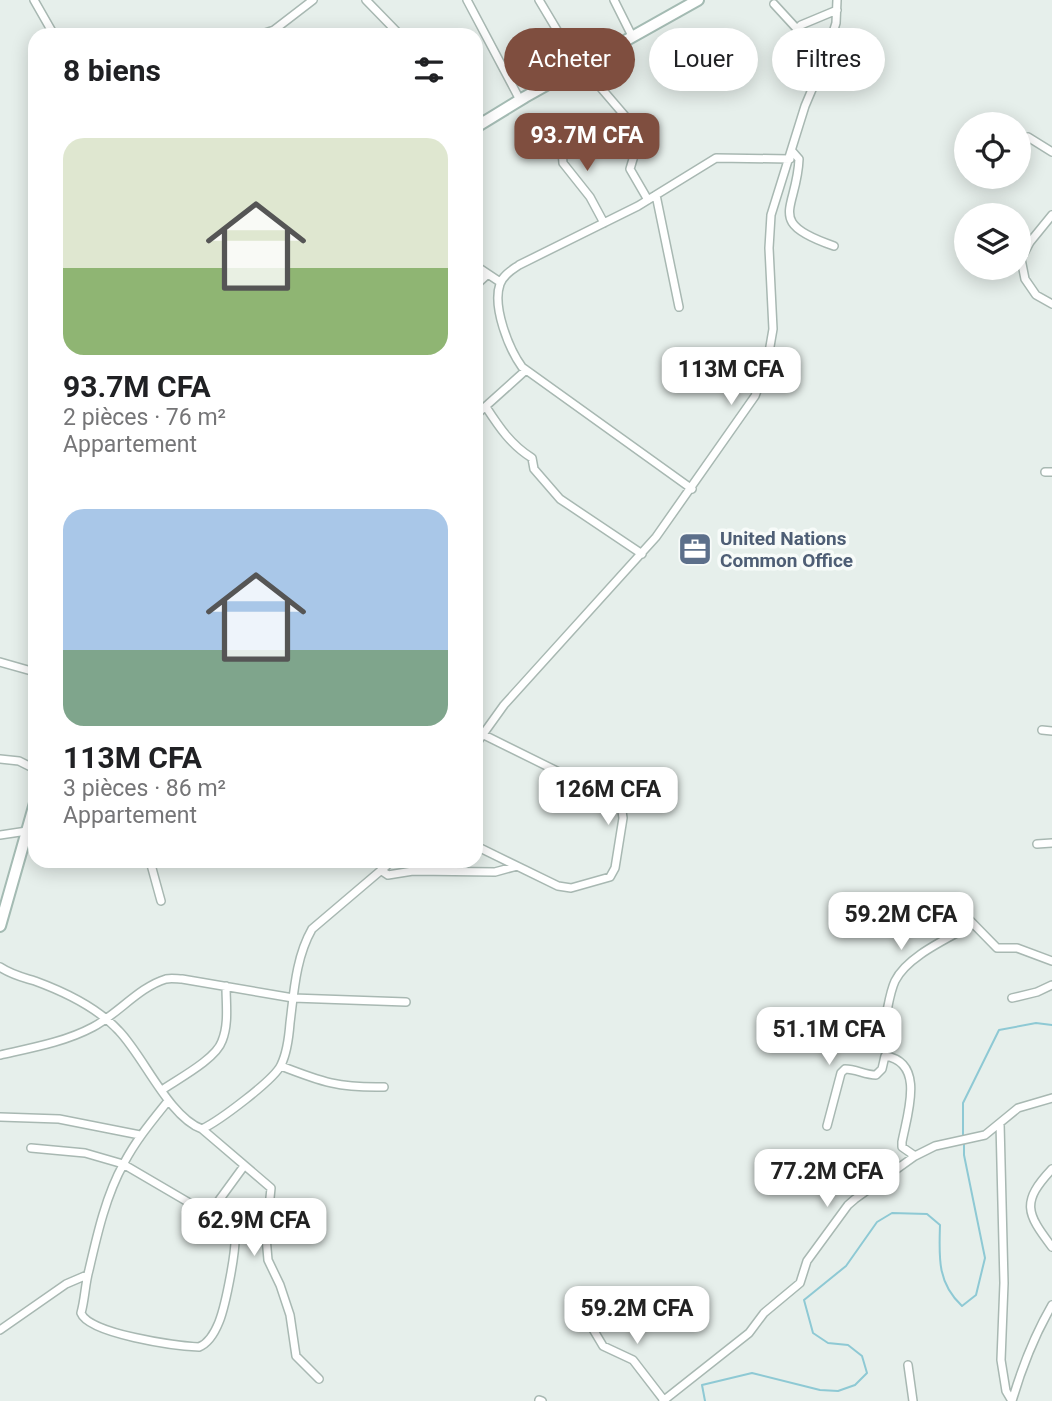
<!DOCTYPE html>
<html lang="fr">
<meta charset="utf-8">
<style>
:root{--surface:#fff;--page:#f6f6f6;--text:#202124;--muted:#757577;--accent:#7f4e3f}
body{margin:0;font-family:Roboto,sans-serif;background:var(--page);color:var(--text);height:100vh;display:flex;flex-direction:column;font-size:26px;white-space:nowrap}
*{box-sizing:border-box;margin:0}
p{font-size:23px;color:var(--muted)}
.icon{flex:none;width:38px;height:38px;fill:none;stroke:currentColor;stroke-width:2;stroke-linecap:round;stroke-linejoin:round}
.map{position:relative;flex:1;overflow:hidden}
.drawer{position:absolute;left:28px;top:28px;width:455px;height:840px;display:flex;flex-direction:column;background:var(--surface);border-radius:21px;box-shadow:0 4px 18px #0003}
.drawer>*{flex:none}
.hud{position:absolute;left:504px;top:28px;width:443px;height:63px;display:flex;gap:14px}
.tools{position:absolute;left:954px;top:112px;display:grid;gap:14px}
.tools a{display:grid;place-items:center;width:77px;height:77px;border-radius:50%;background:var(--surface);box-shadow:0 4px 18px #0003;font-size:35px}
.price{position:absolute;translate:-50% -60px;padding:0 16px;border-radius:14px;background:#fff;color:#222;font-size:23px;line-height:46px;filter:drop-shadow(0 2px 4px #0008)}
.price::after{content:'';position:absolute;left:50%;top:42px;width:21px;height:16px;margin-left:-10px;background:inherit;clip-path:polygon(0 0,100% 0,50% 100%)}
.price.on{background:var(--accent);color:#fff}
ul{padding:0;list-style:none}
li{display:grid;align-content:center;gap:14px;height:371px;padding:0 35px}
li span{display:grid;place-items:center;height:217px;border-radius:21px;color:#555}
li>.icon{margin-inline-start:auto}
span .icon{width:126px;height:126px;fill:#fffc;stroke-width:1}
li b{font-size:30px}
h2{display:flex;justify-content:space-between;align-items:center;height:84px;padding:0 35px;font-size:30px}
.chip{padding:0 24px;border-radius:32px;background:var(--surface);box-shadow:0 4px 18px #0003;font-size:24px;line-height:63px}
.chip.on{background:var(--accent);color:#fff}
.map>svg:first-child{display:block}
</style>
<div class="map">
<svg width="1052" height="1401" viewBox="0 0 1052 1401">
<rect width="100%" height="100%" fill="#e6efeb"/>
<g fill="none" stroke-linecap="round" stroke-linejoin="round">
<path stroke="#8ec9d4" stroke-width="2" d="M963,1138V1103L999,1030L1036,1023L1052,1025
M705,1401L702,1385L752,1373L820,1390L838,1391L855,1385L867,1373L862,1356L848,1345L828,1343L813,1333L804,1300L846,1266L877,1222L892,1213L927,1214L940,1225C939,1257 937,1283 962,1306L976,1295L985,1258L964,1155V1143"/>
<g stroke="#a8b8b2" stroke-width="10">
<path id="street" d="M34,0L54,35
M366,0L400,35
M467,0L520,100
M539,0L579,67L595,81L637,130L639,139L630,169L648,200
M614,0L632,36
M774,4L797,29
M259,35L274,30L313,0
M818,77L798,40L797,29L801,25L837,10
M476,115L484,122
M566,123L562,151L563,163L590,197L604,223
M1028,137L1052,152
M792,151L799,159C797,210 764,222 834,246
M656,195L679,307
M1052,215L1030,242L1021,259L1025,279L1036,295L1052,304
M476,266L500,282
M476,285L488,274
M486,407C499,427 511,445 532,458L534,469L560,499L642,554
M476,415L526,370
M1045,472H1052
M692,489L522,367C509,349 492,307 500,284C503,275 512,270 519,265L638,206L716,158L790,159
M0,662L35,672
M1042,730L1052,731
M476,731L575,780L612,801L622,811L623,818L615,868L610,877L571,888L558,886L476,846
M476,744L504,705L656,537L755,396L767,364L773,329L769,248L771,215L805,106L824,61L836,23L837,0
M0,759L19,761L35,769
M0,835L27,831
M1037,844L1052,843
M150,861L161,901
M382,871L388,875L413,871L495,872L517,866
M949,899L997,948H1017L1052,961
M0,967C12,975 22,977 35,981C65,992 97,1007 119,1031C144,1057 169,1117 202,1129C219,1121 274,1080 281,1065C287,1053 289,1036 290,1023C294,991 296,957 312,929L392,861
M1012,998L1037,992L1052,985
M884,1024C888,1010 889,994 895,981C907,956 949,938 973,924
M0,1055C31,1048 65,1042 93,1027C118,1014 139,987 166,979C171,978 178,979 182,979L293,998L406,1002
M281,1066C322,1082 339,1088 384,1087
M162,1090C178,1079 216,1059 222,1041C229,1024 226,1004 226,986
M0,1117L59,1119L140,1135
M1000,1123L1004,1283L1001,1360L1006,1391L1012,1401
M827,1126L841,1073L845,1069C856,1069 865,1075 876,1075L882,1069L885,1056C926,1062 907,1115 902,1142V1147L915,1156
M202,1129L271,1188L266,1237L268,1260L280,1285L290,1315L296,1356L319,1379
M31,1148L85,1153L123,1164L234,1229C239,1242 225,1307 219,1322C215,1332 209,1343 199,1347C176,1346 89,1334 81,1313C85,1299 85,1284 89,1270C97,1235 106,1195 124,1163C136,1140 152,1121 168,1101
M1052,1169C1021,1202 1026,1213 1052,1247
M209,1214L244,1166
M584,1314L603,1346L633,1360L663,1399
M0,1330L66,1284L87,1275
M908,1365L913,1401
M539,1400L542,1401
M663,1401L749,1333L764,1313L800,1283L807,1261L848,1205L855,1199L915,1156L935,1146L985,1135L1018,1108L1052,1098
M1012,1401C1022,1367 1034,1336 1052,1305"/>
</g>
<g stroke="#a4bbb3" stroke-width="14">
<path id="secondary" d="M476,127L525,97L698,0
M0,926L35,803"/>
</g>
<use href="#street" stroke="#fff" stroke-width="7"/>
<use href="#secondary" stroke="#fff" stroke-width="10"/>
</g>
<defs>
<g id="office-square" transform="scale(1.75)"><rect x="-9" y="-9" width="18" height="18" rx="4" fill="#5c6f8a" stroke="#f7fbf9"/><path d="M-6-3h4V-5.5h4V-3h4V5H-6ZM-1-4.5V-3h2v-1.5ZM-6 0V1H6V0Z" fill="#fff"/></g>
</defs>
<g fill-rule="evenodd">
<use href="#office-square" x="695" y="549"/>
</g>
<g text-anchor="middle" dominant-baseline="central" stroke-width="7" stroke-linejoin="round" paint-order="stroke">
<g font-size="19" font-weight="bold" fill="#4e5e75" stroke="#f7fbf9" text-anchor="start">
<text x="720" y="538">United Nations<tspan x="720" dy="22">Common Office</tspan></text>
</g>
</g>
</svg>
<div class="tools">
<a><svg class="icon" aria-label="locate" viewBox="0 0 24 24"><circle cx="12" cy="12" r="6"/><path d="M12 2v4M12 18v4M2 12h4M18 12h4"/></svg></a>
<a><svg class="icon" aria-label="layers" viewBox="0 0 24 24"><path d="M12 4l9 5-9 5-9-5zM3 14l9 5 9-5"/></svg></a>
</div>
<b class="price on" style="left:587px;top:173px">93.7M CFA</b>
<b class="price" style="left:731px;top:407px">113M CFA</b>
<b class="price" style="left:608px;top:827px">126M CFA</b>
<b class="price" style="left:901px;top:952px">59.2M CFA</b>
<b class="price" style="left:829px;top:1067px">51.1M CFA</b>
<b class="price" style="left:827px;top:1209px">77.2M CFA</b>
<b class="price" style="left:254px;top:1258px">62.9M CFA</b>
<b class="price" style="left:637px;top:1346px">59.2M CFA</b>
<div class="hud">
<a class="chip on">Acheter</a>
<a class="chip">Louer</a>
<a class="chip">Filtres</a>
</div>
<section class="drawer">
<h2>8 biens<svg class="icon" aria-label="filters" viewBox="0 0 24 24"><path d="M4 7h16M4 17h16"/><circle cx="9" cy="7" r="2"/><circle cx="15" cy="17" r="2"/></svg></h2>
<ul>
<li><span style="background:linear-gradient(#dfe7d0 60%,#8fb573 0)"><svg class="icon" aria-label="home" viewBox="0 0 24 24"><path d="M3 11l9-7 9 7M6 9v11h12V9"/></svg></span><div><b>93.7M CFA</b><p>2 pièces · 76 m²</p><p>Appartement</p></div></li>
<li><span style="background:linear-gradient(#a9c7e8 65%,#7fa58c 0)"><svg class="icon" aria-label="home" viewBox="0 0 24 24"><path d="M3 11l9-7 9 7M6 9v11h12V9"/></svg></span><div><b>113M CFA</b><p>3 pièces · 86 m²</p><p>Appartement</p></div></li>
</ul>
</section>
</div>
